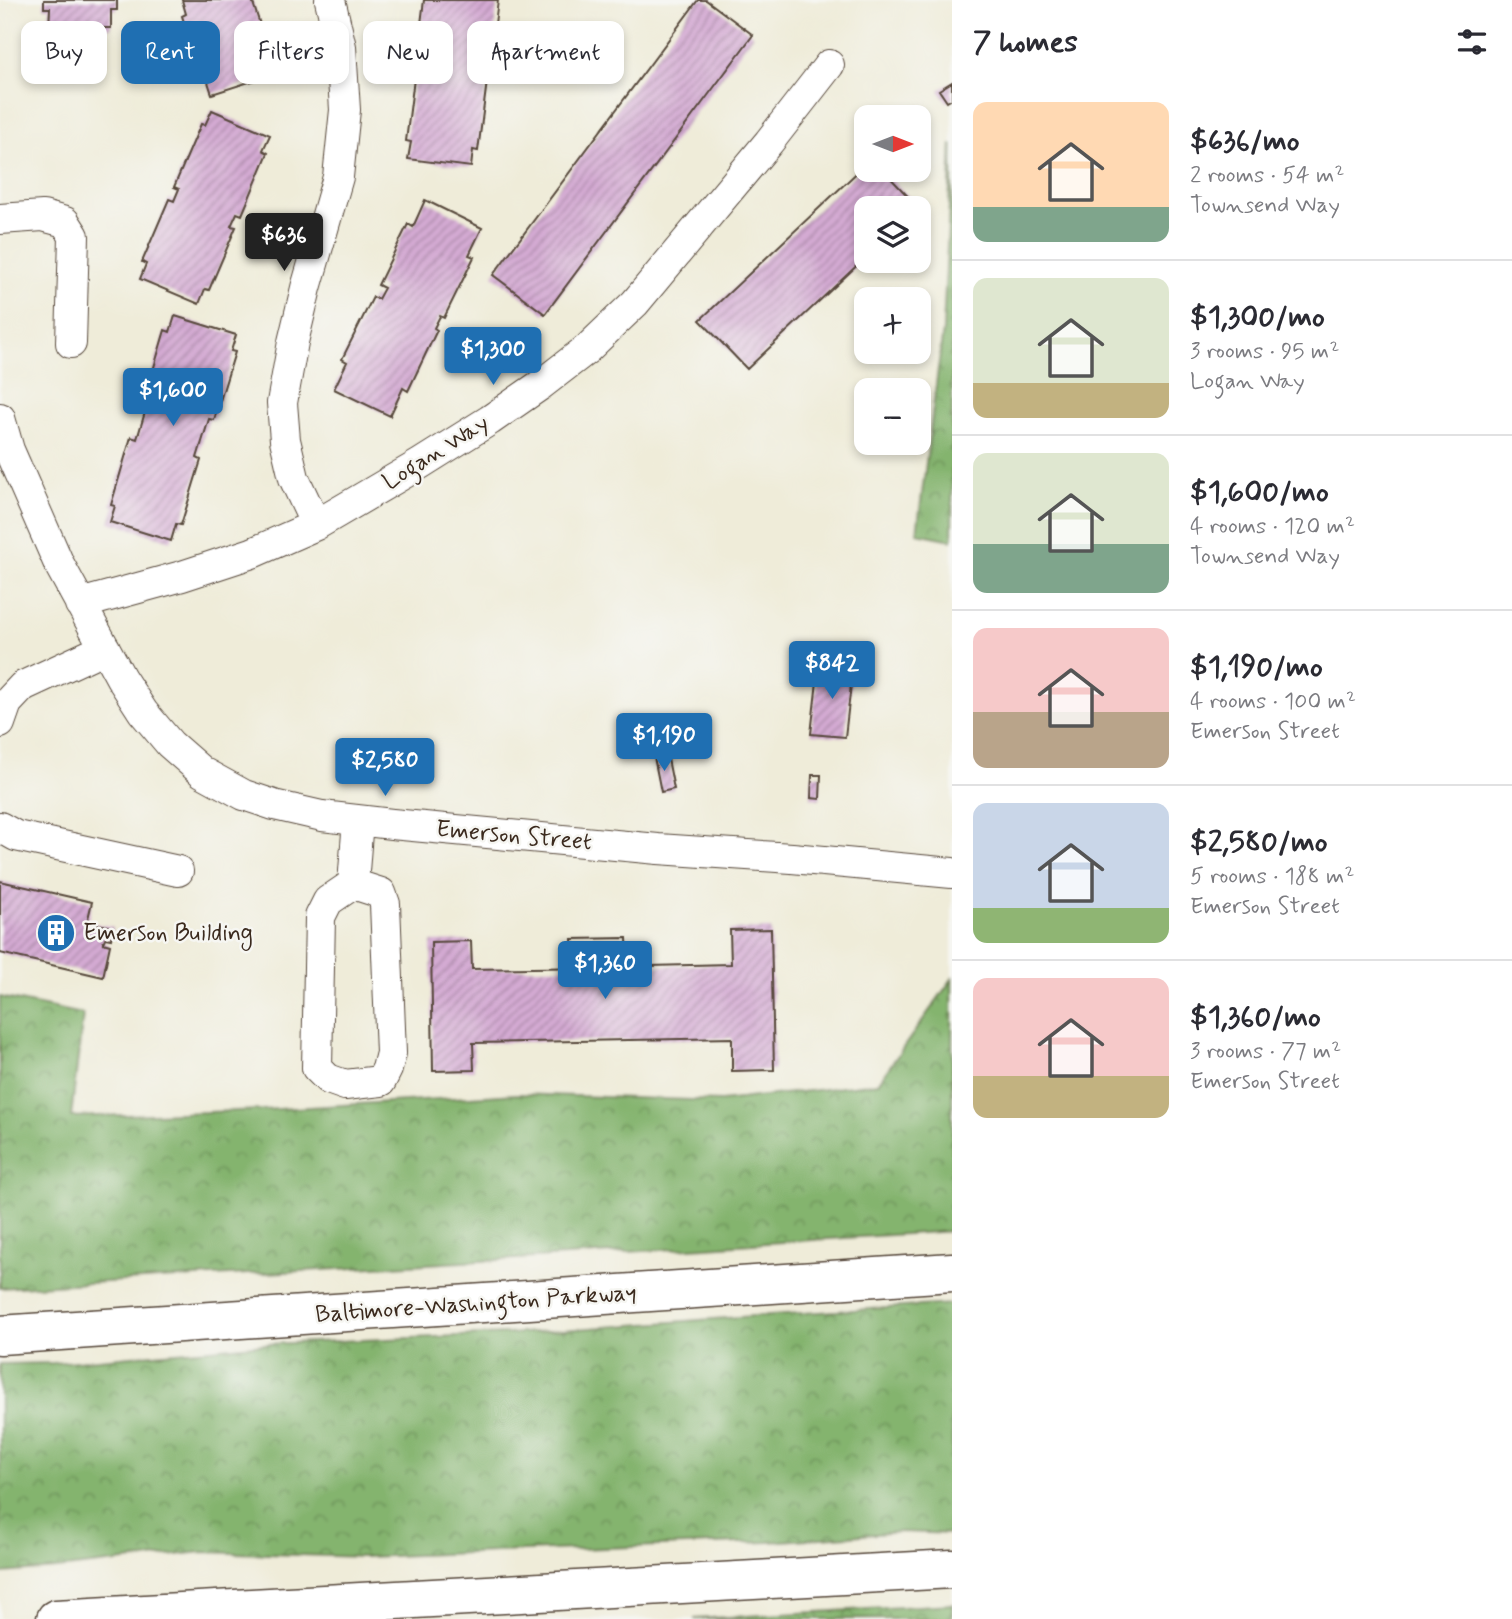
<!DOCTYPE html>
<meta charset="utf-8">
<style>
:root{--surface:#fff;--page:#f7f7f7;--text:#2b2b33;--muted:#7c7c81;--line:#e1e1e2;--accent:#1f6fb2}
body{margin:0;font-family:Mynerve,sans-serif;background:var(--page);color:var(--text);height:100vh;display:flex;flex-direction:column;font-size:26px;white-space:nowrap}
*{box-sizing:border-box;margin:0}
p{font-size:23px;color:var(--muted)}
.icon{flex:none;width:38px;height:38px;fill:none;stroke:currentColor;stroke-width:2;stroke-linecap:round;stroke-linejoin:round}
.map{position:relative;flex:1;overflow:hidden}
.side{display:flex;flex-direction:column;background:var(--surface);width:560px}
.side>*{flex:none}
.guide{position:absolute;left:21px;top:21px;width:665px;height:63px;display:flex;gap:14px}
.needle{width:46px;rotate:90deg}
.fabs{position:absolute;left:854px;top:105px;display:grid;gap:14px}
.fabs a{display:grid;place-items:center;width:77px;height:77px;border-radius:14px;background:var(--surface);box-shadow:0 4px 10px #0003;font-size:35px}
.price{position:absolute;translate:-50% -60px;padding:0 16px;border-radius:7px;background:var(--accent);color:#fff;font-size:23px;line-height:46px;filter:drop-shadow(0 2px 4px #0008)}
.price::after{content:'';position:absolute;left:50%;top:42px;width:21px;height:16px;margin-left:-10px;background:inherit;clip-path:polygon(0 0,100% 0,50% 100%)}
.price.selected{background:#222;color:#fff}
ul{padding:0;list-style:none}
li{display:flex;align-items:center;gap:21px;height:175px;padding:0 21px}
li+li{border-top:2px solid var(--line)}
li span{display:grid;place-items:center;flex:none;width:196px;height:140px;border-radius:14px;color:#555}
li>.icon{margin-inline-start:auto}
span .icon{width:84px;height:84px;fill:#fffc;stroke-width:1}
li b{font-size:30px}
h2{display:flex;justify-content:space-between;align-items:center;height:84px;padding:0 21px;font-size:30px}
.pill{padding:0 24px;border-radius:14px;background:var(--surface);box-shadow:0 4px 10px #0003;font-size:24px;line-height:63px}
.pill.selected{background:var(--accent);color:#fff}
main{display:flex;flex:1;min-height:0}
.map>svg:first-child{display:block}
</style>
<main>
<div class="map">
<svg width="952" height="1619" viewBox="0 0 952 1619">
<defs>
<pattern id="forest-crowns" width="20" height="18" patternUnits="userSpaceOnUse" patternTransform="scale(1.75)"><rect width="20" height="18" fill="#84b46e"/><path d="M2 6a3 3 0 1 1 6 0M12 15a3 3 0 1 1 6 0" fill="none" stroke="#6d935a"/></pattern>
<pattern id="building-hatch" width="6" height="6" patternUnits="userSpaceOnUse" patternTransform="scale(1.75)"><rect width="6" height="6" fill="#d4aad3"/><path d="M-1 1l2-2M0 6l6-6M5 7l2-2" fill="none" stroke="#ad8bab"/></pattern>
</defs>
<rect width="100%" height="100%" fill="#f6f6f2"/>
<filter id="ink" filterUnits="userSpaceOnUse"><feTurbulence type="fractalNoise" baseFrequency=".0143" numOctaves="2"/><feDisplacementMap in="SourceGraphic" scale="14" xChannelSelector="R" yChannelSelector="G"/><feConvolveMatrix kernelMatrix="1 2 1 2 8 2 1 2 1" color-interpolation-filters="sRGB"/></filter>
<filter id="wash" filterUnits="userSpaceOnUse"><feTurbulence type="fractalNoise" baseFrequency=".00686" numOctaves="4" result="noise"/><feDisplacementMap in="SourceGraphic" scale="28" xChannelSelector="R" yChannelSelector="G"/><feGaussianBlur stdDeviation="1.57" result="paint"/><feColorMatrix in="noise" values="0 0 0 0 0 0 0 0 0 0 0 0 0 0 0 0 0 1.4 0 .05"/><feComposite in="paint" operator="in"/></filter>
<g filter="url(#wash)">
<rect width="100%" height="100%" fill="#efecd9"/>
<path fill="url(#forest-crowns)" stroke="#606f46" stroke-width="2" d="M952,144V540L917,533L943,330Z
M952,979V1231L534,1258L0,1288V997L83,1014L71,1117L263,1110L517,1094L721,1101L878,1083Z
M952,1304V1534L901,1532L768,1542L364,1557L202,1552L57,1569L0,1573V1364L54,1363L265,1344L508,1334L754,1316Z
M952,1604V1619H694Z"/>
<g id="blocks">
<path fill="url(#building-hatch)" d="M44,0H117V10H111V28H49L50,8H44Z
M182,0H252L271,58L266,59L271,75L212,94L207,79L203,80L182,16L186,14Z
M424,0H498L493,40L488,39L482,81H487L478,151L473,150L471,167L408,159L411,142L406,141L415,71H420L425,32H420Z
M698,0H706L753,35L545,314L493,275Z
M952,82V99L947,102L939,90Z
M212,110L270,135L263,150L268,153L242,215L237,213L231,226L236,227L209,290L205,289L199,304L140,279L146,264L142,262L169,199L174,201L179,189L174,187L201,124L205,125Z
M866,164V170H883L919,208H866V257L747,369L700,320Z
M425,200L482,228L469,255L474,257L444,318L440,316L434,328L437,330L408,391L403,388L390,416L334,389L347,362L342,359L373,297L378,299L384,288L378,285L408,224L413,227Z
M175,316L236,335L231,351L235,352L214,420L209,419L197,458L201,460L181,525L176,524L171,541L110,522L115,506L111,505L131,437L137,439L149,399L145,398L165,330L170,332Z
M819,664L853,667L845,737L811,734Z
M667,754L674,789L661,792L654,757Z
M812,775H821L820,799L811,798Z
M0,881L92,902L86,927L91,928L92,923L113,927L111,939L105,938L103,943L110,945L103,977L0,953Z
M771,929L774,1070L732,1071V1038L473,1043L474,1070L433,1071L431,942L471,941L472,969L596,967V960H573L572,939L627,938L628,959L608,960V967L731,964L730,930Z"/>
</g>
</g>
<g filter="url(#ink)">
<use href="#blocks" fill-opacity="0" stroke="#56473a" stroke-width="2"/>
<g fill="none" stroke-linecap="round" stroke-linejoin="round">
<g stroke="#56473a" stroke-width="32">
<path id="minor" d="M0,219L43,216L65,222L74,236L71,343
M0,418L9,450L59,564L121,678L143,712L170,744L202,772L244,795L274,805L322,816L392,824L658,849L792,858L952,873
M316,525L294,478L285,440L282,403L293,342L306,288L338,177L345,110L341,47L330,0
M80,604L182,576L252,553L316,525L420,464L490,420L539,386L587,349L635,303L769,142L829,65
M0,723L7,703L23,686L105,648
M0,827L16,836L178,871
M353,884L381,893L385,904L391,1053L387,1069L381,1081L345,1085L328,1079L317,1068L320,917L328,901L353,884L358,820"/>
</g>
<g stroke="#56473a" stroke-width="41">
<path id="highway" d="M0,1335L952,1272
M56,1619L952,1569"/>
</g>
<use href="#minor" stroke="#fff" stroke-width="30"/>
<use href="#highway" stroke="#fff" stroke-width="38"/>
</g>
</g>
<defs>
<g id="building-disc" transform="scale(2.0125)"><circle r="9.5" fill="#1f6fb2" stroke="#f6f6f2"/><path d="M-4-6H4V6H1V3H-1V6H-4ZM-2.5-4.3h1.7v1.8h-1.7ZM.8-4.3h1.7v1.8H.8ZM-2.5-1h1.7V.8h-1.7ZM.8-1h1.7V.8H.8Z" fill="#fff"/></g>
</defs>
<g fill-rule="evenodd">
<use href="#building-disc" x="56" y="933"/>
</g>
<g text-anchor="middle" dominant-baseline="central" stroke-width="5" stroke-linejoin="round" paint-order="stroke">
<g font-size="24" fill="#3b2a1e" stroke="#f6f6f2">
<text transform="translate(436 453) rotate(-32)">Logan Way</text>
<text transform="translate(514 836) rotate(5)">Emerson Street</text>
<text transform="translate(476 1304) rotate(-4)">Baltimore-Washington Parkway</text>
</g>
<g font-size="24" fill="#3b2a1e" stroke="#f6f6f2" text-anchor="start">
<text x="83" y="933">Emerson Building</text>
</g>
</g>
</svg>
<div class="fabs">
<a><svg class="needle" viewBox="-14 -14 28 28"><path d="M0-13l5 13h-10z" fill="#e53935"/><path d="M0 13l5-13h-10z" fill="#7c7c81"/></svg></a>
<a><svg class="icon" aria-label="layers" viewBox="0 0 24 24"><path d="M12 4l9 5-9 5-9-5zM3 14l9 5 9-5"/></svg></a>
<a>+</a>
<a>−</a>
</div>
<b class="price selected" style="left:284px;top:273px">$636</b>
<b class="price" style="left:493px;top:387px">$1,300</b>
<b class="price" style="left:173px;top:428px">$1,600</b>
<b class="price" style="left:832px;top:701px">$842</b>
<b class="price" style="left:664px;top:773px">$1,190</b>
<b class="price" style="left:385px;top:798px">$2,580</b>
<b class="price" style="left:605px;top:1001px">$1,360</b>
<div class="guide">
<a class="pill">Buy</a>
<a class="pill selected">Rent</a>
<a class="pill">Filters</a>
<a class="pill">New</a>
<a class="pill">Apartment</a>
</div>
</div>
<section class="side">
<h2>7 homes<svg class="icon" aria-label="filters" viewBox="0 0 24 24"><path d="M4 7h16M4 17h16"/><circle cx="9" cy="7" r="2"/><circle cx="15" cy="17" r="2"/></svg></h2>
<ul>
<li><span style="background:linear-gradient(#ffd9b3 75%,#7fa58c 0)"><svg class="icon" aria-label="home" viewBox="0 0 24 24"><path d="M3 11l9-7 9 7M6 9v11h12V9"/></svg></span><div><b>$636/mo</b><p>2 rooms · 54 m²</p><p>Townsend Way</p></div></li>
<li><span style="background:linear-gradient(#dfe7d0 75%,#c2b280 0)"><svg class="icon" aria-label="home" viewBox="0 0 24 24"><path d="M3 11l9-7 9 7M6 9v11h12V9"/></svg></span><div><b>$1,300/mo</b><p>3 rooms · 95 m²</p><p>Logan Way</p></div></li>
<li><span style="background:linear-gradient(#dfe7d0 65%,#7fa58c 0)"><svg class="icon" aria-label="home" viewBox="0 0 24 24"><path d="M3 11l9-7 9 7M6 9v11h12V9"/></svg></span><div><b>$1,600/mo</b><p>4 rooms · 120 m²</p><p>Townsend Way</p></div></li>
<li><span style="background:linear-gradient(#f6c9c9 60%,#b9a48a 0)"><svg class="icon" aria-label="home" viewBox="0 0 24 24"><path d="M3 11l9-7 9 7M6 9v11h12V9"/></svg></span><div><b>$1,190/mo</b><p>4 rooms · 100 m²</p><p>Emerson Street</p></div></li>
<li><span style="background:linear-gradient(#c9d6e8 75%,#8fb573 0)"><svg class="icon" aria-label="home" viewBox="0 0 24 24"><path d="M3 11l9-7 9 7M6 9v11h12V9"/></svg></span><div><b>$2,580/mo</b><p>5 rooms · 188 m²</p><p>Emerson Street</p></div></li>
<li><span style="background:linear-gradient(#f6c9c9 70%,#c2b280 0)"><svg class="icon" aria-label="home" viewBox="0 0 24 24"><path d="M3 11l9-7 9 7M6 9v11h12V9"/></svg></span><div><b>$1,360/mo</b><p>3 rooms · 77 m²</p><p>Emerson Street</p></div></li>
</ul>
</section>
</main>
